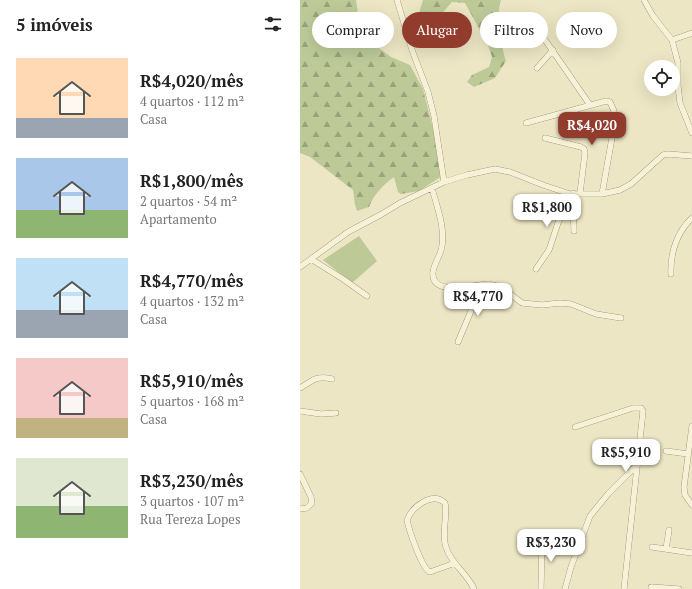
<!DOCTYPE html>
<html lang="pt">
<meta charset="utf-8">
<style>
:root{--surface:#fff;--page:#f6f6f6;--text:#222;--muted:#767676;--accent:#923c2e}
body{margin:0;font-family:"PT Serif",serif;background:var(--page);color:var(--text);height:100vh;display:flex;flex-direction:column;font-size:15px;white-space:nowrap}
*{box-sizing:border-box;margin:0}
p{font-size:13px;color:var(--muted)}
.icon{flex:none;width:22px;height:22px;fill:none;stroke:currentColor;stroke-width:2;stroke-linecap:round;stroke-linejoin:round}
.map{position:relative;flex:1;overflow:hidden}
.sheet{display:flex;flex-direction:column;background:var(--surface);width:300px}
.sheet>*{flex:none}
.hud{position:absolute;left:12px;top:12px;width:320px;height:36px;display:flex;gap:8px}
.fabs{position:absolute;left:344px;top:60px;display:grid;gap:8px}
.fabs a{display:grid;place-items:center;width:36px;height:36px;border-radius:50%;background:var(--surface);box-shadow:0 4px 16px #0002;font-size:20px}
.price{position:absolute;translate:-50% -34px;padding:0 9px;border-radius:8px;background:#fff;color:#222;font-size:13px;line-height:26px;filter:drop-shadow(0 1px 2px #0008)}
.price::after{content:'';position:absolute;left:50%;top:24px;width:12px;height:9px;margin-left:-6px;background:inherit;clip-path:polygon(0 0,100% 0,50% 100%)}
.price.active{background:var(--accent);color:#fff}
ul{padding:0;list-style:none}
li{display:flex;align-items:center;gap:12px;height:100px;padding:0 16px}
li span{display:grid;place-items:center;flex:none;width:112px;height:80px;border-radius:0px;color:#555}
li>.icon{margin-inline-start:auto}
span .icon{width:48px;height:48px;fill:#fffc;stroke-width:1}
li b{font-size:17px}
h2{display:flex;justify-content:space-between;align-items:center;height:48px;padding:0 16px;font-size:17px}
.chip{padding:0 14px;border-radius:18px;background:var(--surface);box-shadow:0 4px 16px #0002;font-size:14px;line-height:36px}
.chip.active{background:var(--accent);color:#fff}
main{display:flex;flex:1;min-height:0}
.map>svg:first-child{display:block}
</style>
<main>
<section class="sheet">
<h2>5 imóveis<svg class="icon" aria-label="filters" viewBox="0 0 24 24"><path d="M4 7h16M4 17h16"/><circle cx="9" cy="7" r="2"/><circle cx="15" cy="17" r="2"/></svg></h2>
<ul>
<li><span style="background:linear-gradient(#ffd9b3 75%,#9aa5b1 0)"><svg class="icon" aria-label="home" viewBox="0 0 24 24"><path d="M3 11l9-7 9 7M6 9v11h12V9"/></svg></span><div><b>R$4,020/mês</b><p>4 quartos · 112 m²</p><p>Casa</p></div></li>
<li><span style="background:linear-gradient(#a9c7e8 65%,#8fb573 0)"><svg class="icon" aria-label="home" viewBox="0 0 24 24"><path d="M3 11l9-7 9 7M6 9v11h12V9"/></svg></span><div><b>R$1,800/mês</b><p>2 quartos · 54 m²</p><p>Apartamento</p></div></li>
<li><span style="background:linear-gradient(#bfe0f5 65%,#9aa5b1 0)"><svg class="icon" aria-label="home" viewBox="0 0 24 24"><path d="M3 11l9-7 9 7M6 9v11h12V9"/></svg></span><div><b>R$4,770/mês</b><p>4 quartos · 132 m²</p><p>Casa</p></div></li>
<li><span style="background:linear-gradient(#f6c9c9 75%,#c2b280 0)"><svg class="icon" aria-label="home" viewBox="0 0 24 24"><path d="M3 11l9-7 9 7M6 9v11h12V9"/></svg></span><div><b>R$5,910/mês</b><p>5 quartos · 168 m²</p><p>Casa</p></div></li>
<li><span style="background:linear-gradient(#dfe7d0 60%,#8fb573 0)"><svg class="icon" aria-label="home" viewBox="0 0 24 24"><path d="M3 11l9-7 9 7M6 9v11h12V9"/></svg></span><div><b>R$3,230/mês</b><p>3 quartos · 107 m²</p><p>Rua Tereza Lopes</p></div></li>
</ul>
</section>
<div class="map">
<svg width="392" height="589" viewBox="0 0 392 589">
<defs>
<pattern id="forest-firs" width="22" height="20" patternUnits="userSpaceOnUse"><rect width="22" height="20" fill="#bdca98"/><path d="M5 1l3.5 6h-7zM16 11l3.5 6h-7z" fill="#9aa47b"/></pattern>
</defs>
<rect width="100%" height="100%" fill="#ece6c4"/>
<path fill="url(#forest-firs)" d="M0,0H56L58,14L73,31L80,49L91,57L110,65L123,89L135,136L142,176L119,191L101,194L98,192L94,177C83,185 74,194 69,207L57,211L55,205L53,190L10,157L0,153Z
M123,0H201C195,18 201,44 206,61L195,78L174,87L167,82L172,75L189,67L192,57L188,45L165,3L152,2L139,17L122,30L117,20Z"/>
<path fill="#bdca98" d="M59,236L77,261L52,283L23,260Z"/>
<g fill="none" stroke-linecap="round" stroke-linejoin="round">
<g stroke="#86785b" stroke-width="6">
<path id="street" d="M97,0L112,50L128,92L134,116L144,182
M344,0L353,16L372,40L378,63V86L380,103L392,133
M243,37L290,105
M372,40L392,33
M237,68L253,50
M226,123L306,101L310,102L314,111L312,138L302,194
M245,138L281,147L284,149L285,153L280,193
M132,188C137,207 145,227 142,246C141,255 134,263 133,272C130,297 174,285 188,284L201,287L222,303L242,305L260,303L271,304L296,314L321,318
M273,193L274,231
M11,259L43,279L67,296
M0,267L48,232L82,214L100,203L144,182L167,175L195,169L210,172L243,185L270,194H302L320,190L331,184L363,155L368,154L392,156
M236,269L249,250L258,223L270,194
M371,274C370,253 377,232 392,218
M158,342L171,311L172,286
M0,388C13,381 15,375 32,379
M0,411L21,414L36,413
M392,426L384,487L385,495L392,505
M275,427L333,408H341L343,411L324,589
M366,451L388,454
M0,474L11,497L12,503L7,508L0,509
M352,547L392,553
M366,549L369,530
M155,563L130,572C122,569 109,530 107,520C112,507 132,491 145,503C148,517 141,533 146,547C151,564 167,573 174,589
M351,587L379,589
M241,589L242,537
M265,589L271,567L290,516L308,494L336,466"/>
</g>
<use href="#street" stroke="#f7f2d7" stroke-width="5.5"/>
</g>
</svg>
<div class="fabs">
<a><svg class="icon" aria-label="locate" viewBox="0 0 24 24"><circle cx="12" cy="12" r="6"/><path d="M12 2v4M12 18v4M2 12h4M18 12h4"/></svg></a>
</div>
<b class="price active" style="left:292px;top:146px">R$4,020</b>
<b class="price" style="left:247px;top:228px">R$1,800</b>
<b class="price" style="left:178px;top:317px">R$4,770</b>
<b class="price" style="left:326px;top:473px">R$5,910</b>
<b class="price" style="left:251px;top:563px">R$3,230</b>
<div class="hud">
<a class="chip">Comprar</a>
<a class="chip active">Alugar</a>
<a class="chip">Filtros</a>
<a class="chip">Novo</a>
</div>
</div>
</main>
